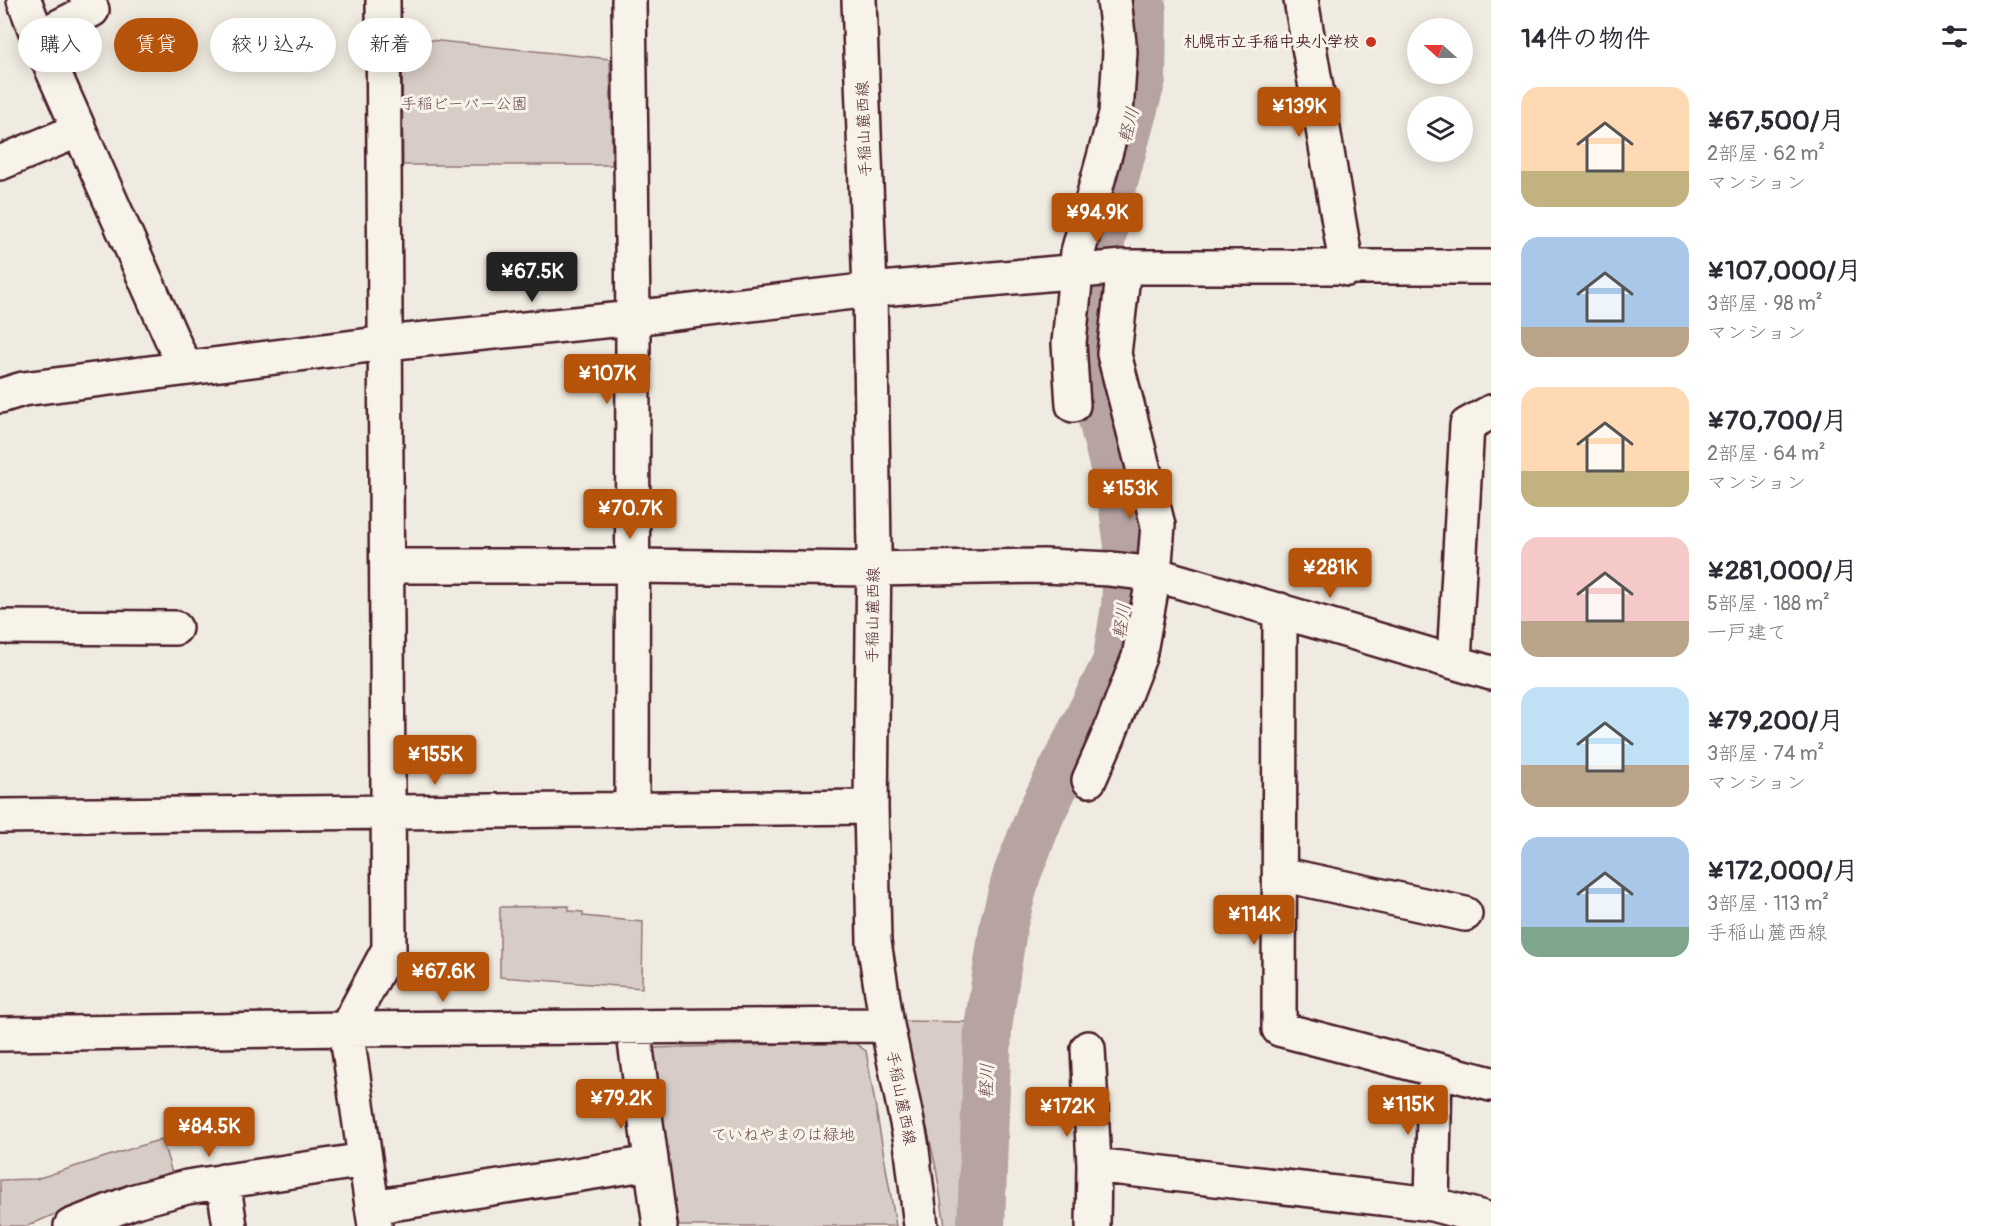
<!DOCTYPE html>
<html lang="ja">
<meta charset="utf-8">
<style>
:root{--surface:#fff;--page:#f7f7f7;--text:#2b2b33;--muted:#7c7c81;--accent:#b45309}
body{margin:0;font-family:Pangolin,"Klee One",sans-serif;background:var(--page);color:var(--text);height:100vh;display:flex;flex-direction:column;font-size:22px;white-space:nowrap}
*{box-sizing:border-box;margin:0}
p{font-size:20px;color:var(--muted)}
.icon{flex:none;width:33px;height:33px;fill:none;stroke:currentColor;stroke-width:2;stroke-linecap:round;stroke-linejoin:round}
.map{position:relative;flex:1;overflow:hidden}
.sheet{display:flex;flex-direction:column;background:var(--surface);width:510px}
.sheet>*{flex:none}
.top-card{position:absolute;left:18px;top:18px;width:570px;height:54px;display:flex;gap:12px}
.needle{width:39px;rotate:291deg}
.fabs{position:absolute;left:1407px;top:18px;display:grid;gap:12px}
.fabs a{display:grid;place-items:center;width:66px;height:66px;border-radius:50%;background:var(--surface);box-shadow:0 3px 15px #0003;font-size:30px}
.price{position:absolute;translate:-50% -51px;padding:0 14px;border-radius:6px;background:var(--accent);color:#fff;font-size:20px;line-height:39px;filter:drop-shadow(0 2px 3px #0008)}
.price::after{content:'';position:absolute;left:50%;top:36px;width:18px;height:14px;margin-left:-9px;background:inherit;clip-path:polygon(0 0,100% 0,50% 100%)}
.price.on{background:#222;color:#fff}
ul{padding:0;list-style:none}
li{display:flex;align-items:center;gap:18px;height:150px;padding:0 30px}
li span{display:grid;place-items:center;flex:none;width:168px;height:120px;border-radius:18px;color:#555}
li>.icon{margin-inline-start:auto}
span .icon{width:72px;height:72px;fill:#fffc;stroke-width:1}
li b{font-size:26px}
h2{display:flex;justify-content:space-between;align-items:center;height:72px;padding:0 30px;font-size:26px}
.pill{padding:0 21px;border-radius:27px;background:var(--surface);box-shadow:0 3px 15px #0003;font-size:21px;line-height:54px}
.pill.on{background:var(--accent);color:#fff}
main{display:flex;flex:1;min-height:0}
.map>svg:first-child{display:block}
</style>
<main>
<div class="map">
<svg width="1491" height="1226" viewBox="0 0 1491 1226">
<rect width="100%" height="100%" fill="#f0ebe0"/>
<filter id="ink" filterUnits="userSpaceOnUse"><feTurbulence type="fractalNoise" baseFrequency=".0167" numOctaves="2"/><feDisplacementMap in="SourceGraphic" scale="12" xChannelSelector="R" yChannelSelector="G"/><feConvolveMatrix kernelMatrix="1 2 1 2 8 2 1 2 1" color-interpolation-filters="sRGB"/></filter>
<g filter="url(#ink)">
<path fill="#d8cdc6" stroke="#917678" stroke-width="1.5" d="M402,37L610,59L612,165H403Z
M569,906V911L583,912V916L643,922L642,988L500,977V907Z
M903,1021L973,1022L967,1226H945L936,1168Z
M853,1042L866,1051L896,1226H679L650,1048Z
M162,1139L173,1177L88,1200L27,1226H0V1180L36,1179Z"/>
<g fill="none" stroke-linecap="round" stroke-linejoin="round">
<path stroke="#b7a4a2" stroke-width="48" d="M981,1226L988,1028L1004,923L1017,874L1041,813L1116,663L1125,607L1128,545L1121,496L1093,383L1091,337L1094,280L1110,196L1142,79L1143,11L1141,0"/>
<g stroke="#4a1f2b" stroke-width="38">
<path id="minor" d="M24,0L38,37L179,355L188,367
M629,0L633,318L632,810
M859,0L870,290L874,549L871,807L874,942L887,1025L911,1142L921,1226
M1301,0L1347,269
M38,37L92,10L87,0
M0,163L79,130
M0,396L23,389L386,343L633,318L870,290L1124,267H1491
M1073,405L1069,343L1078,252L1116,114L1120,52L1114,0
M387,566H633L873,569L1044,566L1110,569L1154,574L1491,673
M1280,610L1279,1029L1491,1084
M0,627L175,628
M1454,662L1467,425L1491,412
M1089,780L1108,737L1139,657L1154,574L1158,525L1114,354L1124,267
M0,816L871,807
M1280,874L1465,914
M633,1027L660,1226
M0,1034L346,1029L887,1025
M1088,1048L1094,1165L1093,1226
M1094,1165L1432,1204L1491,1220
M223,1181L230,1226
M1432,1204L1435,1070
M372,1207L651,1163
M71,1226L135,1201L187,1187L365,1160
M375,1226L346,1029L389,949L383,0"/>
</g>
<use href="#minor" stroke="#f7f3e8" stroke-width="33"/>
</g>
</g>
<circle fill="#c8321e" stroke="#f7f3e8" stroke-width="2" cx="1371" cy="42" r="6"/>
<g text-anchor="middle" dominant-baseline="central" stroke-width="6" stroke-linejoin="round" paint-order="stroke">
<g font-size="16" font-weight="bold" fill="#4a1f2b" stroke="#f7f3e8" text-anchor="end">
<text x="1359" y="42">札幌市立手稲中央小学校</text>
</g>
<g font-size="16" fill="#6e4a52" stroke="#f7f3e8">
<text x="464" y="104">手稲ビーバー公園</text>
<text x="783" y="1135">ていねやまのは緑地</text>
</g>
<g font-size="16" fill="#4a1f2b" stroke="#f7f3e8">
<text transform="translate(864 129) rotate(-92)">手稲山麓西線</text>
<text transform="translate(873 615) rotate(-89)">手稲山麓西線</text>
<text transform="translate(901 1098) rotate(79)">手稲山麓西線</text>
</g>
<g font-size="18" font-style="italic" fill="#704e55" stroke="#f7f3e8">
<text transform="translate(1129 125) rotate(-75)">軽川</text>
<text transform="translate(1122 621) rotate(-82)">軽川</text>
<text transform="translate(987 1081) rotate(-88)">軽川</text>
</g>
</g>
</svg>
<div class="fabs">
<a><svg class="needle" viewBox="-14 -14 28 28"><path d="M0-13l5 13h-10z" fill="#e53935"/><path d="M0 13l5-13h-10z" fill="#7c7c81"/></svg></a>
<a><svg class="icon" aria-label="layers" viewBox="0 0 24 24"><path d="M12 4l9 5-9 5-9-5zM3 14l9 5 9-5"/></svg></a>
</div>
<b class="price" style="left:1299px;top:138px">¥139K</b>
<b class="price" style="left:1097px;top:244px">¥94.9K</b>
<b class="price on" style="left:532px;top:303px">¥67.5K</b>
<b class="price" style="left:607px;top:405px">¥107K</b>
<b class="price" style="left:1130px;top:520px">¥153K</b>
<b class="price" style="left:630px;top:540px">¥70.7K</b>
<b class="price" style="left:1330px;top:599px">¥281K</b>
<b class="price" style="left:435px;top:786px">¥155K</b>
<b class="price" style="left:1254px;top:946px">¥114K</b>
<b class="price" style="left:443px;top:1003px">¥67.6K</b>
<b class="price" style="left:621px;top:1130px">¥79.2K</b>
<b class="price" style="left:1408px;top:1136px">¥115K</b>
<b class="price" style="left:1067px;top:1138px">¥172K</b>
<b class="price" style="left:209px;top:1158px">¥84.5K</b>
<div class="top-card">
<a class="pill">購入</a>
<a class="pill on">賃貸</a>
<a class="pill">絞り込み</a>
<a class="pill">新着</a>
</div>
</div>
<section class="sheet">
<h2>14件の物件<svg class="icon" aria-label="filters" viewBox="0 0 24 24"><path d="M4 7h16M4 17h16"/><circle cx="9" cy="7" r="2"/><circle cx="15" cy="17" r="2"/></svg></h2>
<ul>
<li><span style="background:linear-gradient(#ffd9b3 70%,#c2b280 0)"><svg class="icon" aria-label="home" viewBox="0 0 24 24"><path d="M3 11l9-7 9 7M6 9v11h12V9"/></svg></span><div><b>¥67,500/月</b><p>2部屋 · 62 m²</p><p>マンション</p></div></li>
<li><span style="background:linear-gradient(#a9c7e8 75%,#b9a48a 0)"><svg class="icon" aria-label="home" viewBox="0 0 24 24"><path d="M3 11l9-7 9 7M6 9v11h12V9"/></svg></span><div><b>¥107,000/月</b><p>3部屋 · 98 m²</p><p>マンション</p></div></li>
<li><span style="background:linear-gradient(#ffd9b3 70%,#c2b280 0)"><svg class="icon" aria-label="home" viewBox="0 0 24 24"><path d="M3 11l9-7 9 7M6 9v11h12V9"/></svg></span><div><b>¥70,700/月</b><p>2部屋 · 64 m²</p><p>マンション</p></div></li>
<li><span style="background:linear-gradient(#f6c9c9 70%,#b9a48a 0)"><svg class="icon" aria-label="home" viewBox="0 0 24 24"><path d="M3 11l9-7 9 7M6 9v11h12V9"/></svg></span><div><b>¥281,000/月</b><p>5部屋 · 188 m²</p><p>一戸建て</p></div></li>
<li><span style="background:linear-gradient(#bfe0f5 65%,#b9a48a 0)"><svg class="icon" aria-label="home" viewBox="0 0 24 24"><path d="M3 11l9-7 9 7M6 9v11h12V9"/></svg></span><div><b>¥79,200/月</b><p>3部屋 · 74 m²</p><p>マンション</p></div></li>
<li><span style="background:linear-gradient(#a9c7e8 75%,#7fa58c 0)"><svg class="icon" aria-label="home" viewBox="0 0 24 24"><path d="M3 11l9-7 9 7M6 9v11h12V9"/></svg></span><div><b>¥172,000/月</b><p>3部屋 · 113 m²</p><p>手稲山麓西線</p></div></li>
</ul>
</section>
</main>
